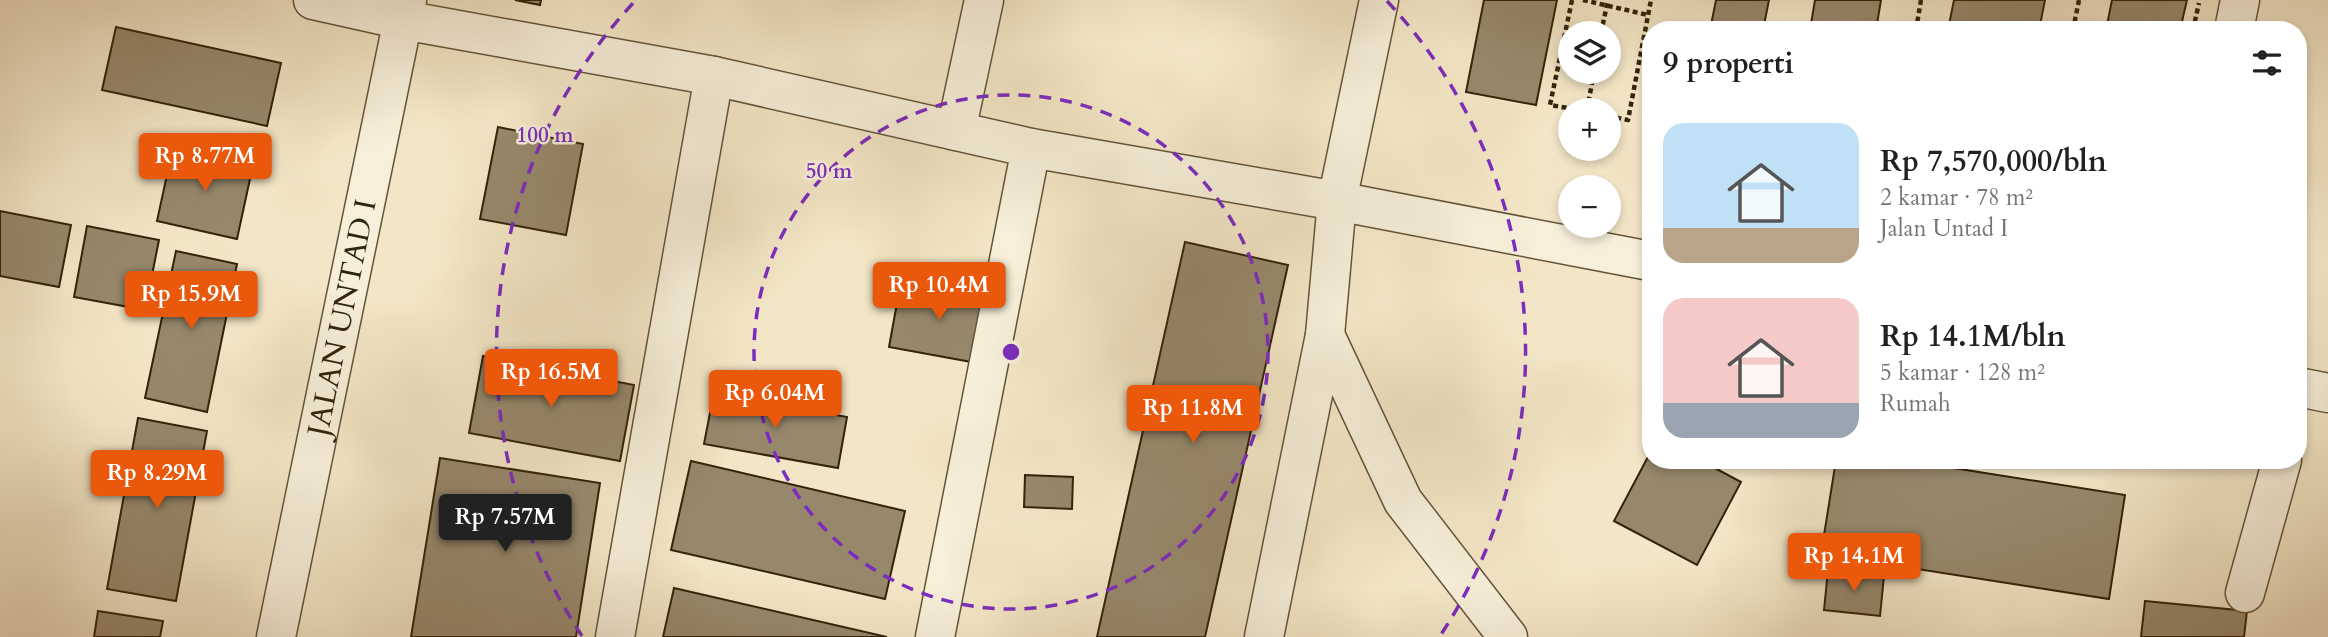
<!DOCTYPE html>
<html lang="id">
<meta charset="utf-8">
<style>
:root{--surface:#fff;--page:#f2f2f2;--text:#202124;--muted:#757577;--accent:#ea580c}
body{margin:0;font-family:Cardo,serif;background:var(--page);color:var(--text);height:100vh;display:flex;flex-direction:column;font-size:26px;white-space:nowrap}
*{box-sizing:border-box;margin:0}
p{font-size:23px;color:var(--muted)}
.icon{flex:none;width:38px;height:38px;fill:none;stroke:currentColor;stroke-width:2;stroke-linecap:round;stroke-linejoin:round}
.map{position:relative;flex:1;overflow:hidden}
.panel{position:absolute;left:1642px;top:21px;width:665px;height:448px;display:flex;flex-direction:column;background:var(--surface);border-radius:28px;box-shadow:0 4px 10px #0003}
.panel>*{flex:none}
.buttons{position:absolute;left:1558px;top:21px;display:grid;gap:14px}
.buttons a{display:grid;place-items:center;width:63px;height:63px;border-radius:50%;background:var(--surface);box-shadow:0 4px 10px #0003;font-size:35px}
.price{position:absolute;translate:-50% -60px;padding:0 16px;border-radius:7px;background:var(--accent);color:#fff;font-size:23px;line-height:46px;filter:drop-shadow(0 2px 4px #0008)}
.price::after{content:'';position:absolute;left:50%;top:42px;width:21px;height:16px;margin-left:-10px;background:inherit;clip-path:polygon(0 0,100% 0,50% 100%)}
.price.selected{background:#222;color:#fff}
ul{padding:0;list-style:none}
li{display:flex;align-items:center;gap:21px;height:175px;padding:0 21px}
li span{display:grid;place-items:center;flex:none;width:196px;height:140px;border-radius:21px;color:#555}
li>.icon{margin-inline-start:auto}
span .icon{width:84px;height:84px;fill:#fffc;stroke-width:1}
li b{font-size:30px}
h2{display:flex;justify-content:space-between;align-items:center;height:84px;padding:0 21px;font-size:30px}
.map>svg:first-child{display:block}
</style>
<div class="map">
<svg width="2328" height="637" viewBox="0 0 2328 637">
<rect width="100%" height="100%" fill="#f3e6c6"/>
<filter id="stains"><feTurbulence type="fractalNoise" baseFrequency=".00286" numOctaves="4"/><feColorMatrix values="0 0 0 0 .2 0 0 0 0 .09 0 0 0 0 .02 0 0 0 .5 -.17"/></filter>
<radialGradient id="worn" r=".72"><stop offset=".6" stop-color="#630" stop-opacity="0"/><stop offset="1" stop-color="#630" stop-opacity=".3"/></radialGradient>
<path fill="#97886c" stroke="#33230a" stroke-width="2" d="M515,0H541L540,5Z
M1484,0H1557L1536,105L1466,92Z
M1716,0H1769L1763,30H1710Z
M1815,0H1881L1876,30H1810Z
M1954,0H2045L2039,30H1948Z
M2112,0H2187L2180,30H2106Z
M116,27L281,63L267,126L102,90Z
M498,127L583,144L566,235L480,219Z
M173,147L253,165L237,239L157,221Z
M0,211L71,225L59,287L0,276Z
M87,226L159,240L145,310L74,297Z
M1185,242L1288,265L1205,637H1097Z
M176,251L237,264L207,412L145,398Z
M901,281L989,296L977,363L889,347Z
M483,356L634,385L620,461L469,433Z
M714,392L847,417L838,468L704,444Z
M138,418L207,431L176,601L107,589Z
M1650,453V460H1700L1741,482L1697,565L1614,521Z
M440,458L600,483L576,637H411Z
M1836,460H1903L2125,495L2109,599L1821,554Z
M691,461L905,511L885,599L671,550Z
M1025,475L1073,477L1072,509L1024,507Z
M1828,570L1884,576L1880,616L1824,610Z
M674,588L887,637H663Z
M2145,601L2247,611L2244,637H2141Z
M98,611L163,621L160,637H94Z"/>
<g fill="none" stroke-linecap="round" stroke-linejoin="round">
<g stroke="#635439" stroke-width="41">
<g id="minor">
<path d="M313,0L403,20L714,76L1031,148L1337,201L1650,261"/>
<path d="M2234,30L2240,0"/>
<path d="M956,131L984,0"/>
<path d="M1325,335L1403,501L1508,637"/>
<path d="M2298,387L2328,393"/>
<path d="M2245,593L2282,460"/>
<path id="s1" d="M276,637L407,0"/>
<path d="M615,637L714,76"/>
<path d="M935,637L1031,148"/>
<path d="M1264,637L1325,335L1337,201L1379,0"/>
</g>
</g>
<path stroke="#33230a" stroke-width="4.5" stroke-dasharray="5 3.5" stroke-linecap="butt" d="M1572,0L1550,105L1580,110
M1583,0L1648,15
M1916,30L1921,0
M2073,30L2079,0
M2193,30L2199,3
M1601,33L1608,0
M1587,110L1594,72
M1608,116L1628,120L1651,0"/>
<use href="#minor" stroke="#f7efda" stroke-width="38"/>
</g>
<g fill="none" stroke="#7b2cbf" stroke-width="3.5" stroke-dasharray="12 9">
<circle cx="1011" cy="352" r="257"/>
<path d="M582 636A514 514 0 0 1 635 1M1387 1A514 514 0 0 1 1440 636"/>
</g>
<g text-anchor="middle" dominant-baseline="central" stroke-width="5" stroke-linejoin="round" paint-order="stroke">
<g font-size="30" fill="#33230a" stroke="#f7efda">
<text stroke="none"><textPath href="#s1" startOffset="326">JALAN UNTAD I</textPath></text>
</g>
</g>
<circle cx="1011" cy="352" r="10" fill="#7b2cbf" stroke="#f7efda" stroke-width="3.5"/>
<g font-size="21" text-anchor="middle" font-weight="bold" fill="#7b2cbf" stroke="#f7efda" stroke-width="5" stroke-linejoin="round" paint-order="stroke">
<text x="545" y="142">100 m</text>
<text x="829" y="178">50 m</text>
</g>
<rect width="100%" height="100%" filter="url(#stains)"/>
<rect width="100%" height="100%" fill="url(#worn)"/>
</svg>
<div class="buttons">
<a><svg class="icon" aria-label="layers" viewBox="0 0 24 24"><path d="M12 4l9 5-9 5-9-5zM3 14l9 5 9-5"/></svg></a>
<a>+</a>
<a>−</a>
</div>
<b class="price" style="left:205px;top:193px">Rp 8.77M</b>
<b class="price" style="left:939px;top:322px">Rp 10.4M</b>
<b class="price" style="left:191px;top:331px">Rp 15.9M</b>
<b class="price" style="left:551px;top:409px">Rp 16.5M</b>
<b class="price" style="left:775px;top:430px">Rp 6.04M</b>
<b class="price" style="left:1193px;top:445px">Rp 11.8M</b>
<b class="price" style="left:157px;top:510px">Rp 8.29M</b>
<b class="price selected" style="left:505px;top:554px">Rp 7.57M</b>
<b class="price" style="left:1854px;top:593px">Rp 14.1M</b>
<section class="panel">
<h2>9 properti<svg class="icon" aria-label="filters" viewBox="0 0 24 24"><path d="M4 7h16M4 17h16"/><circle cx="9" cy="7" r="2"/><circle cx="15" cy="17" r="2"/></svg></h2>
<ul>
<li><span style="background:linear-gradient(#bfe0f5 75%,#b9a48a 0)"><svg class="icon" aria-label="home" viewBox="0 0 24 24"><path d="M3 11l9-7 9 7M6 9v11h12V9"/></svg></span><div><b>Rp 7,570,000/bln</b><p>2 kamar · 78 m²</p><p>Jalan Untad I</p></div></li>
<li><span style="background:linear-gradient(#f6c9c9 75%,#9aa5b1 0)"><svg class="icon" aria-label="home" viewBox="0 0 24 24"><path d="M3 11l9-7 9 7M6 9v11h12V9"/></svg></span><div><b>Rp 14.1M/bln</b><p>5 kamar · 128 m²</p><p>Rumah</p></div></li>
</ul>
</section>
</div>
